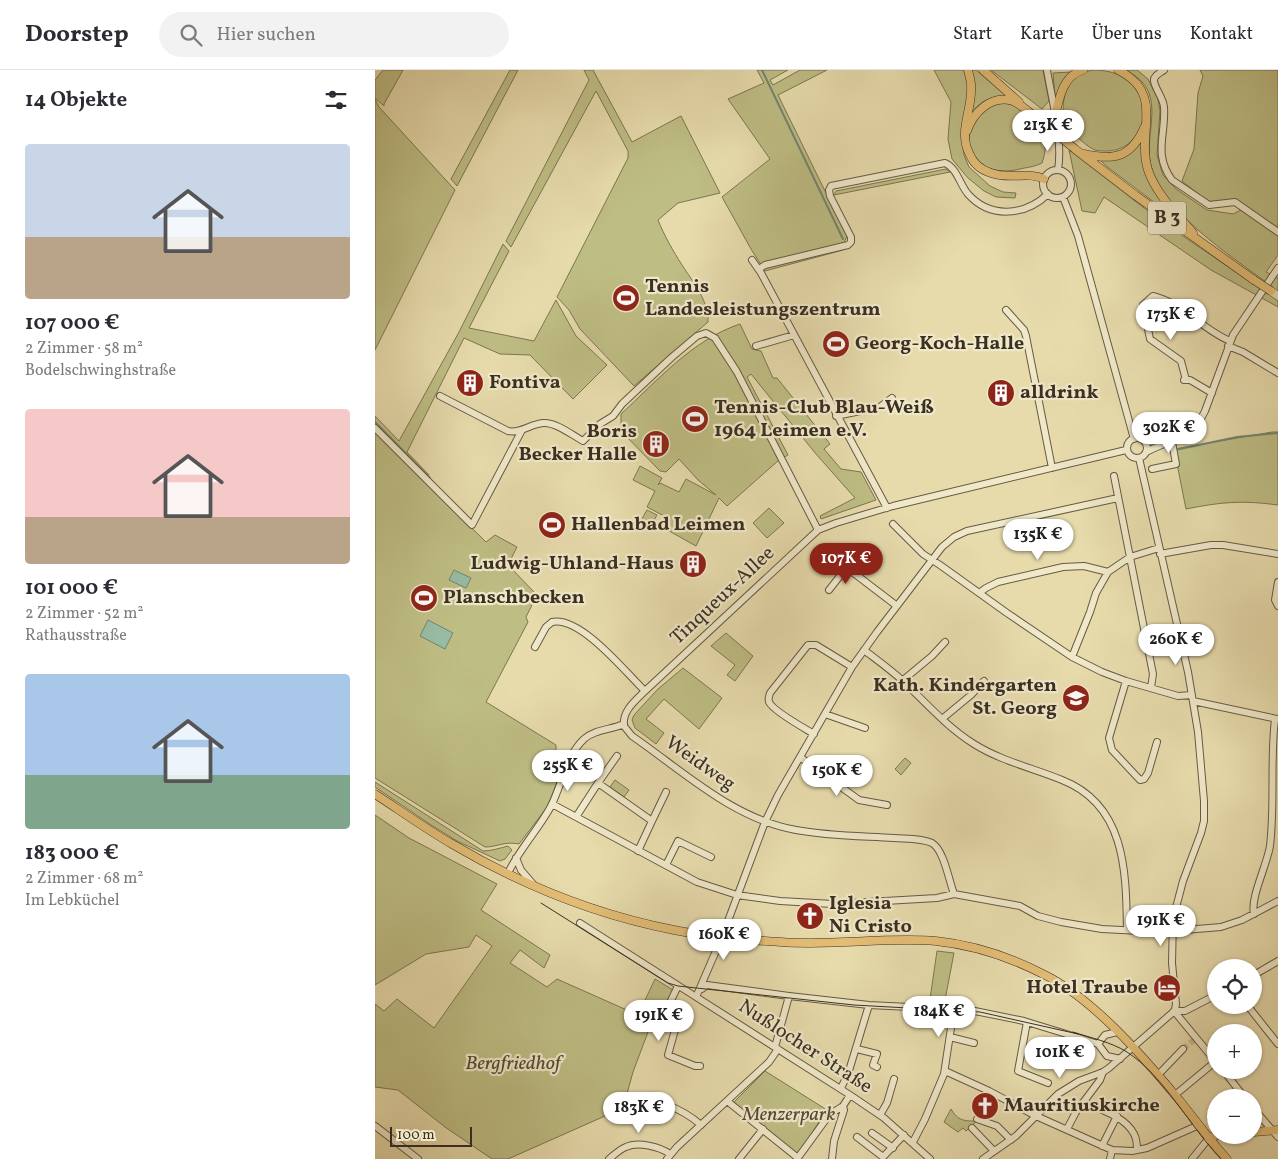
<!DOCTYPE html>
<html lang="de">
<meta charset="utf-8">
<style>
:root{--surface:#fff;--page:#f2f2f3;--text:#2b2b33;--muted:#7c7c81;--line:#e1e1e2;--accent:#8f2418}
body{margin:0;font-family:Vollkorn,serif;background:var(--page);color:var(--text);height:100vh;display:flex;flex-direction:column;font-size:19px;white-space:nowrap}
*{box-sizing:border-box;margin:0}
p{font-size:16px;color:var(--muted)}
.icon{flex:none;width:28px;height:28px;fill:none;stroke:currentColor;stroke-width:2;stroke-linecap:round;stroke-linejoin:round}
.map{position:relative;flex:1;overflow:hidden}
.details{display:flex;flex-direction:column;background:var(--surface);width:375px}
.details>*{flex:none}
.fabs{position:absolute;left:832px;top:889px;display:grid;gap:10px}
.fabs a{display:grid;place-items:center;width:55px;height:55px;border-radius:50%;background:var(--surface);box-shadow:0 1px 4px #0004;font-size:25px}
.scale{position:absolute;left:15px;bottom:12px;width:82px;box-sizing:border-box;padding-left:5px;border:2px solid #3b2f22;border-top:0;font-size:14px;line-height:18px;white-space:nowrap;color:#3b2f22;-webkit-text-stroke:4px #efe8c9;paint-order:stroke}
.price{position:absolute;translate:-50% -42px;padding:0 11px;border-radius:18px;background:#fff;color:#222;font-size:16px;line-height:32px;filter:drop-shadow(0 1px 2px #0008)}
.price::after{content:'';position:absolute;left:50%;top:30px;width:15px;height:11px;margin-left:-8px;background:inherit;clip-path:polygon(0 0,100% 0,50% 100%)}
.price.on{background:var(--accent);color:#fff}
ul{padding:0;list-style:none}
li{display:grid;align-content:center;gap:10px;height:265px;padding:0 25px}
li span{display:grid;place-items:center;height:155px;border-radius:5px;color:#555}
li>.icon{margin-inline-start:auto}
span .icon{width:90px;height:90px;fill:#fffc;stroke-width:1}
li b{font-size:21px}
h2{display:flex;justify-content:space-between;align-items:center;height:60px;padding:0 25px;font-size:21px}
header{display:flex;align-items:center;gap:30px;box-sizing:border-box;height:70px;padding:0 25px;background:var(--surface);border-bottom:1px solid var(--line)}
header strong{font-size:24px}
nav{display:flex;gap:28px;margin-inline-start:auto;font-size:18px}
.search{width:350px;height:45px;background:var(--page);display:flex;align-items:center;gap:12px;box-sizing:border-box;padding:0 18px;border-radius:28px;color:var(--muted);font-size:19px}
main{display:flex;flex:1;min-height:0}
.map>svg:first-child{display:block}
</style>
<header>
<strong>Doorstep</strong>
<div class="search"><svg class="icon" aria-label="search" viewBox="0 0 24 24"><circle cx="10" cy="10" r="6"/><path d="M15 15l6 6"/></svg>Hier suchen</div>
<nav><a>Start</a><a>Karte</a><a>Über uns</a><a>Kontakt</a></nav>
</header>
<main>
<section class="details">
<h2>14 Objekte<svg class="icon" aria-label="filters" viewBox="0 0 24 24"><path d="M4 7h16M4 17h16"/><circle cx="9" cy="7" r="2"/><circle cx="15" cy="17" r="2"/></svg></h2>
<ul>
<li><span style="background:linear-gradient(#c9d6e8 60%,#b9a48a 0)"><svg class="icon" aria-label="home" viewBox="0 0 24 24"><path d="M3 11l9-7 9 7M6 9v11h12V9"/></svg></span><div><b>107 000 €</b><p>2 Zimmer · 58 m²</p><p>Bodelschwinghstraße</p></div></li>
<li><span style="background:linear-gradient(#f6c9c9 70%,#b9a48a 0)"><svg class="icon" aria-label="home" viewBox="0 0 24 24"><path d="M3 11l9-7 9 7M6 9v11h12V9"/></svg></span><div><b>101 000 €</b><p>2 Zimmer · 52 m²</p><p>Rathausstraße</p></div></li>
<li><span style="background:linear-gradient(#a9c7e8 65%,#7fa58c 0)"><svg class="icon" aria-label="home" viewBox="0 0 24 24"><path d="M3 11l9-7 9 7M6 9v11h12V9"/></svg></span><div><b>183 000 €</b><p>2 Zimmer · 68 m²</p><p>Im Lebküchel</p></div></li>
</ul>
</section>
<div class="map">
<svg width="903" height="1089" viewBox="0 0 903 1089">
<rect width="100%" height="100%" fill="#e7dbac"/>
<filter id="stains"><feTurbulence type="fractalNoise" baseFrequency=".004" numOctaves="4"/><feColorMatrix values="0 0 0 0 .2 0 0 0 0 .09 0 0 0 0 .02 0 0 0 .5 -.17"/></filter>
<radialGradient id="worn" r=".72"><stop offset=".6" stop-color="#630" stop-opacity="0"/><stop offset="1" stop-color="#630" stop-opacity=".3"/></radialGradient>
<path fill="#bebd84" stroke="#7c7653" d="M8,0H28L9,34V36L0,28V10Z
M135,0H143L82,116L76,109Z
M209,0H218L257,72L306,46L345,123L303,133L283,150C289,165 298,181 307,195C318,212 334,231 333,252L259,316L205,259L194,240L182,227L253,88V81L221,21L136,177L131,171L214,10Z
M382,0H413L395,10L398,15L425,0H452L403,25L472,166L469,173L466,175L468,180L390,201L376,179L347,127L395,89L353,29L389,13Z
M559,0H590L594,16L587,69L589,85L594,97L615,116L628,122L641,123L640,128L621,127L609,121L593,108L577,89L573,69L576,32Z
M595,0H601L632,27C615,25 603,33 594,46Z
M616,0H668L674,31L667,39Z
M718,0C791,0 779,92 720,80C713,78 697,62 690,56C685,32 689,5 718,0Z
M750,0H762L773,9L783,29L785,41L782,85L788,105L801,119L832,140L858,144L866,140L859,135L832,131L807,111L819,79L823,23L828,6L825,0H903V185L891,202L903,208V221C864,191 795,149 778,102C764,66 798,22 750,0Z
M697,2L681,27L680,26L678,3Z
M0,29L4,37L80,120L0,280Z
M625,33C636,33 641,36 650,43C667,58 675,70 667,93C659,97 653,97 645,99C589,113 575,49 625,33Z
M769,70C764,108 782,122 803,150L731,96L725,90Z
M694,80L786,151L903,231V237L836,200L729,127L720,143L707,141Z
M571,99L575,102L459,125L461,121Z
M128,174L134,181L94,258L159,271L181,230L201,266L232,295L198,329L155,285L125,284L89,268L32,382L54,405L48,410L111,472L120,465L142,477L133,495L162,525L151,547L153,552L111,632L181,675V697L186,701L173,736L144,774C129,771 123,777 110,777L0,708V346L24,371L84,262Z
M365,254L377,279L386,281L398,308H402L455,374L449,379L466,399L486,402L501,430L446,449L445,446L480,428L441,384L376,304L372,307L413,385L404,390L352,436L344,428L321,476L287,457L291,447L272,437L280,421L258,410L265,396L287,408L283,415L285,413L304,422L311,409L341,425L323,410L304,389L291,402L285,401L246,361V344C282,311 317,270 365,254Z
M897,362H903V435C867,430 846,432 811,439L799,379Z
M394,438L409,453L392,468L378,453Z
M272,440L282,445L274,459L264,454Z
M351,563L378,586L360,611L352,605L360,595L336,576Z
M308,598L347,628L324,659L289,629L271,649L289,663L281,674L260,658L257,650L259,645L283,619Z
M530,688L536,693L526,705L520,699Z
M240,710L254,720L249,727L235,717Z
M0,712L108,781C116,781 125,778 133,776L137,780L130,789L125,791L82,771L56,755L0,717Z
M0,745L34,768L122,814L106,840L175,885L169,898L145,880L135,893L172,917L182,909L263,945L280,909L298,920L281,956L276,954L258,1002L248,1038L133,1089H117L70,1057L23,1020L0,1017V934L9,941L22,929L59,958L117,876L101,865L94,877L51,884L0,915Z
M562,881L579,883L570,930L555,929Z
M390,1001L452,1040L423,1084L358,1033Z
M576,1039C583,1051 589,1051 602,1051L591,1061L588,1058L583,1062L569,1052Z"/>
<path fill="#97bca5" stroke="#728471" d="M79,500L96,508L91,518L74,510Z
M53,550L78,563L70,579L45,566Z"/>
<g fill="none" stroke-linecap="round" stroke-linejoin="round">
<path stroke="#728471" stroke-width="2" d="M387,0L468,169
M0,352L55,408
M800,380L862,367L903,363"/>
<path stroke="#c5b990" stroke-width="6" stroke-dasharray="6 3" stroke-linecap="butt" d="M808,979L820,969"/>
<g stroke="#665a44" stroke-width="8">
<path id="minor" d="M672,0C677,30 688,70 683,100
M789,0C785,3 778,6 779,11C780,19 788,27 789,37C791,65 778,84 797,110L834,135L860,132L903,162
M668 114a14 14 0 1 1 28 0a14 14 0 1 1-28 0Z
M688,127L703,166L759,369
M377,190L386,203L512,438
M384,199L390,195L473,175L476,172V167L455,126L454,120L456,116L570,93C582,98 585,115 593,124C615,149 650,146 673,124
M631,240L649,260L651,266L677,398
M381,276L419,265
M853,276L868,282L903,303
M809,310H815L837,323
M811,310L806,291L775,269L768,235L778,226C807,233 828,260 855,271
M65,326L133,361C145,364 155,354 168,353C181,352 197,365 208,371L225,354L238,346L247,334L296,288L322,266L331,263L340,268L362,302L443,460
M461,346L505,337L517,328
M0,358L97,455L147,360
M752 378a10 10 0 1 1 20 0a10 10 0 1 1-20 0Z
M769,371L796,368
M771,382C794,370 818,368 830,341L858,265L903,198
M777,399L801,394L797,372
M739,406L778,604L776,618
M518,454L548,484L565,495L632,543L697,587L727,602L751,611L803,626L817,625
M446,478L522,536
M785,484L836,475H848L903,484
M903,512L900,530L903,536
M454,520L472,497
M604,523L611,518L623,512L688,497L709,496L733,502
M160,577L171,557L177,552C206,546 251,603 270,621
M489,580C502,590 516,600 528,611C551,633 572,657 599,674C626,691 658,698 687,710C751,735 751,802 752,860
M697,587L715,542L721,523L733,502L755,487L784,478
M527,611L557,586L570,572
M751,611L734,668L737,680L765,710L769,709L773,703L782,672
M818,631L902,649
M450,644L490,658
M567,649L596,625L609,611
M439,664C429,658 398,641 394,632C393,628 394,627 395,623L433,575H441L477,597
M425,687L484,730L512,735
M223,713L242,686
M177,734L322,812L362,825L405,831L458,834L562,828L579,824L645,836L663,846L686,852L727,859L785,862L846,857L867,850L903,831
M201,747L223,713L277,751L263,781
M277,751L291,722
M141,788L146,800L158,814
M291,795L303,771L336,787
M133,803C144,780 162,761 175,738C187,716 190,687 209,669C221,659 235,660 249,654
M579,824C574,811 569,780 557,773C546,768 531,769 519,768C487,766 453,766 421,760C358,749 308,701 257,666L249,656C247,641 260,631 270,621L443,460L461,453L518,436L751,380
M879,844C875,828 892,795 895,776C900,734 895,691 900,649
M205,853L475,1025L509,1048L555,1089
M879,905L903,891
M303,916L288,947L300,960L293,985L320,996H325
M327,919L332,915L414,926L494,935L595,940L649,951L701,967L723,974L732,986L745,989
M321,927L347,867L390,752L403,725L477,597L502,562L567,477L579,467L592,461L743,428
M872,935L903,974
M799,941L841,992
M799,941H810L841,925
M652,952L643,1001L673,1013
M575,967L599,973
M723,974L730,965L742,962
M400,977L414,926
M482,979L502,984L498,995L502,997
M848,1000L870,1028
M570,1001L614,1021L661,1046L737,1080L757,1081L772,1078L824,1055
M783,1005L808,979
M466,1018L473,1004L494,935
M800,1025L841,991
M253,1029C278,1026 308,1039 326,1055
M352,1031L423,1088
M720,1037C735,1043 752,1050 759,1064C762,1069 762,1076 762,1080
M879,1039L903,1067
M505,1045L512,1033L519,1009
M602,1049L622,1056L636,1070
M0,1056L43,1089
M597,1058L619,1081
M692,1059L701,1042L725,1010L728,1002
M497,1063L518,1078
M482,1067L508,1087L529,1065
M538,1072L550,1049L569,1004L579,938
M727,1076L742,1046
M234,1089C239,1085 245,1079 251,1077C263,1071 285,1077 295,1084
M292,1089L302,1077L394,992L403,979
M364,1089L388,1059
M422,1089L452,1048L457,1043L468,1036L475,1025
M457,1089L459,1071L469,1040L468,1036
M608,1089L641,1066L683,1024L704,1011L728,1002L734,998L796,944L800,940L801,934L797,893L798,849L808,811L826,763L829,751V731L823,662L813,602L764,388
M735,1089L737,1080
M817,1089L834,1068"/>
</g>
<g stroke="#3b2f22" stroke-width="9">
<path id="major" d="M593,0C594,5 596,10 596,15C598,39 583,60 594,83C598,93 606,100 616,103C634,110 653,101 669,109
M608,0L644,32
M743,0C791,24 761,61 773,100C781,124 802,144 818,163
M680,46C684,29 688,5 708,0
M592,61C598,43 616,24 638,31C645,34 652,40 658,45
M700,79L760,125L879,210
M709,84C740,91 757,87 770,56
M0,724C26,741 51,759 77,774C145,814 222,845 299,860C334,867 370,870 406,872C458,876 510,867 561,871C599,875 635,887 668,904C716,927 766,984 800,1025C818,1046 833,1069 852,1089
M879,1062L903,1060
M834,1068L843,1065"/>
</g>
<use href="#minor" stroke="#efe8c9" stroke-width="6"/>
<use href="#major" stroke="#e4be76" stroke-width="8"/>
<path stroke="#3b2f22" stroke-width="1" d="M166,833L293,913L303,916L479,935L605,942L703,964
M698,962C716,968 736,972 752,982C789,1006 815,1057 846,1089"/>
<g stroke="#3b2f22" stroke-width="9" stroke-linecap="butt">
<path id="major-bridge" d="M658,45L700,79
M879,210L896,221"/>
</g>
<use href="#major-bridge" stroke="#e4be76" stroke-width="8"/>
</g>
<defs>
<g id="stadium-disc" transform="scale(1.4375)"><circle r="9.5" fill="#8f2418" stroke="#efe8c9"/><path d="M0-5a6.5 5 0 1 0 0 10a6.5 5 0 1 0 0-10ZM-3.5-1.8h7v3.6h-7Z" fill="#fff"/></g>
<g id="building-disc" transform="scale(1.4375)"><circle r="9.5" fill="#8f2418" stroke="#efe8c9"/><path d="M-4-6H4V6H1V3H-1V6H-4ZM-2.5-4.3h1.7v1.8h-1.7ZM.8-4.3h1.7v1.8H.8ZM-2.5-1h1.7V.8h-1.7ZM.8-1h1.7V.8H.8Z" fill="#fff"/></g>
<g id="school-disc" transform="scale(1.4375)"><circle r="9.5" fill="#8f2418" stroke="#efe8c9"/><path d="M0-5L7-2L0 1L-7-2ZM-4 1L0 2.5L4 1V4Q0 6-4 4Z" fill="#fff"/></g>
<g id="church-disc" transform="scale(1.4375)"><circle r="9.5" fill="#8f2418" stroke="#efe8c9"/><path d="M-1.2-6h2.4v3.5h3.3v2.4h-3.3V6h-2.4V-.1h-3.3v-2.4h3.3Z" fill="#fff"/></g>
<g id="hotel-disc" transform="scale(1.4375)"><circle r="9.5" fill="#8f2418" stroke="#efe8c9"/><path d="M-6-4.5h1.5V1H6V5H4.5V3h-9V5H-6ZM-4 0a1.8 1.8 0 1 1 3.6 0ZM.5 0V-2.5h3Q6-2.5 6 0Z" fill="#fff"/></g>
</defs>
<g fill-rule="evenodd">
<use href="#stadium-disc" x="251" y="228"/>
<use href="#stadium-disc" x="461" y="274"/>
<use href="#building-disc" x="95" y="313"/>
<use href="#building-disc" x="626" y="323"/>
<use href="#stadium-disc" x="320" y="349"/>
<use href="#building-disc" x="281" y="374"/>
<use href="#stadium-disc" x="177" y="455"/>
<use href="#building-disc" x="318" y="494"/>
<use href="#stadium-disc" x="49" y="528"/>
<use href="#school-disc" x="701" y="628"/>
<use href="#church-disc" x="435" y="846"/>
<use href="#hotel-disc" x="792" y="918"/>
<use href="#church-disc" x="610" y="1036"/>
</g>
<g text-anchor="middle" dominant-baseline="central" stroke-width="4.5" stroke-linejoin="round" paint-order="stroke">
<rect fill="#efe8c9" stroke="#716654" stroke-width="1" x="773" y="131.5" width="38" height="33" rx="4"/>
<g font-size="19" font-weight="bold" fill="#3b2f22">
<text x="792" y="148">B 3</text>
</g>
<g font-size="20" font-weight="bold" fill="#3b2f22" stroke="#efe8c9" text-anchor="start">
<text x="270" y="217">Tennis<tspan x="270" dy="23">Landesleistungszentrum</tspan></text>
<text x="480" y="274">Georg-Koch-Halle</text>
<text x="114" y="313">Fontiva</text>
<text x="645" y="323">alldrink</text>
<text x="339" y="338">Tennis-Club Blau-Weiß<tspan x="339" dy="23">1964 Leimen e.V.</tspan></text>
<text x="262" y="362" text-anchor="end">Boris<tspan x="262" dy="23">Becker Halle</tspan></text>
<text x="196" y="455">Hallenbad Leimen</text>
<text x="299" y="494" text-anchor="end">Ludwig-Uhland-Haus</text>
<text x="68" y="528">Planschbecken</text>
<text x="682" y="616" text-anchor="end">Kath. Kindergarten<tspan x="682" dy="23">St. Georg</tspan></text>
<text x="454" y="834">Iglesia<tspan x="454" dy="23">Ni Cristo</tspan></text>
<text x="773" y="918" text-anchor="end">Hotel Traube</text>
<text x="629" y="1036">Mauritiuskirche</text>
</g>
<g font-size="20" fill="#3b2f22" stroke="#efe8c9">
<text transform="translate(348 526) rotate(-43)">Tinqueux-Allee</text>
<text transform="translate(325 694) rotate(35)">Weidweg</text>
<text transform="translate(430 977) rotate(33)">Nußlocher Straße</text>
</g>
<g font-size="20" font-style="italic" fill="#554b36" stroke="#efe8c9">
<text x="138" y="994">Bergfriedhof</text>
<text x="414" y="1045">Menzerpark</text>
</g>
</g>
<rect width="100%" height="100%" filter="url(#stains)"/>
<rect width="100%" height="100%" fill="url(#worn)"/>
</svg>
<div class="fabs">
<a><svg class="icon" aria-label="locate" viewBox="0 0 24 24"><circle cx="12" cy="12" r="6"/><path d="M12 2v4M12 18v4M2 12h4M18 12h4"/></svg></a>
<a>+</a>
<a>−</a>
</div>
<div class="scale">100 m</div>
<b class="price" style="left:673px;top:82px">213K €</b>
<b class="price" style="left:796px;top:271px">173K €</b>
<b class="price" style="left:794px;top:384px">302K €</b>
<b class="price" style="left:663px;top:491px">135K €</b>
<b class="price on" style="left:471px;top:515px">107K €</b>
<b class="price" style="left:801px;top:596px">260K €</b>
<b class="price" style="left:193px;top:722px">255K €</b>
<b class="price" style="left:462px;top:727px">150K €</b>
<b class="price" style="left:786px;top:877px">191K €</b>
<b class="price" style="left:349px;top:891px">160K €</b>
<b class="price" style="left:564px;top:968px">184K €</b>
<b class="price" style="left:284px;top:972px">191K €</b>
<b class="price" style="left:685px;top:1009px">101K €</b>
<b class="price" style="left:264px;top:1064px">183K €</b>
</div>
</main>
